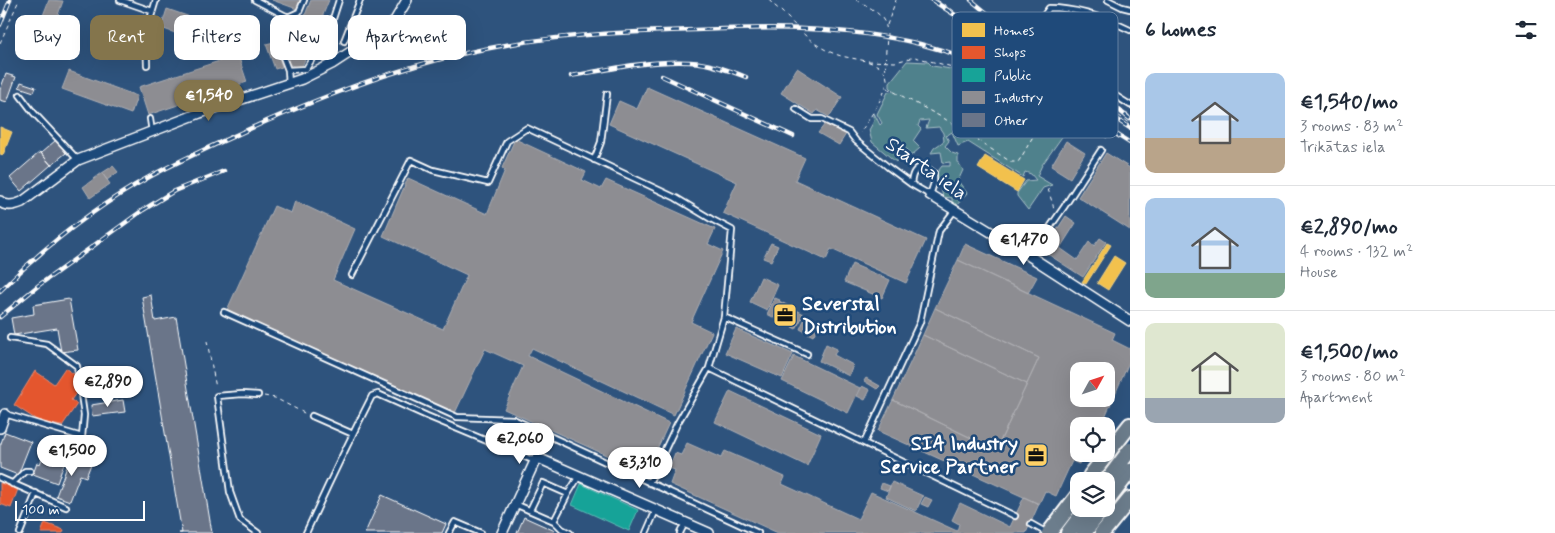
<!DOCTYPE html>
<meta charset="utf-8">
<style>
:root{--surface:#fff;--page:#f2f2f3;--text:#1f2937;--muted:#747a83;--line:#e0e1e3;--accent:#84754c}
body{margin:0;font-family:Mynerve,sans-serif;background:var(--page);color:var(--text);height:100vh;display:flex;flex-direction:column;font-size:19px;white-space:nowrap}
*{box-sizing:border-box;margin:0}
p{font-size:16px;color:var(--muted)}
.icon{flex:none;width:28px;height:28px;fill:none;stroke:currentColor;stroke-width:2;stroke-linecap:round;stroke-linejoin:round}
.map{position:relative;flex:1;overflow:hidden}
.side{display:flex;flex-direction:column;background:var(--surface);width:425px}
.side>*{flex:none}
.banner{position:absolute;left:15px;top:15px;width:475px;height:45px;display:flex;gap:10px}
.needle{width:32px;rotate:50deg}
.tools{position:absolute;left:1070px;top:362px;display:grid;gap:10px}
.tools a{display:grid;place-items:center;width:45px;height:45px;border-radius:10px;background:var(--surface);box-shadow:0 5px 20px #0002;font-size:25px}
.scale{position:absolute;left:15px;bottom:12px;width:130px;box-sizing:border-box;padding-left:5px;border:2px solid #fff;border-top:0;font-size:14px;line-height:18px;white-space:nowrap;color:#fff;-webkit-text-stroke:4px #1f4a7a;paint-order:stroke}
.price{position:absolute;translate:-50% -42px;padding:0 11px;border-radius:18px;background:#fff;color:#222;font-size:16px;line-height:32px;filter:drop-shadow(0 1px 2px #0008)}
.price::after{content:'';position:absolute;left:50%;top:30px;width:15px;height:11px;margin-left:-8px;background:inherit;clip-path:polygon(0 0,100% 0,50% 100%)}
.price.current{background:var(--accent);color:#fff}
ul{padding:0;list-style:none}
li{display:flex;align-items:center;gap:15px;height:125px;padding:0 15px}
li+li{border-top:1px solid var(--line)}
li span{display:grid;place-items:center;flex:none;width:140px;height:100px;border-radius:10px;color:#555}
li>.icon{margin-inline-start:auto}
span .icon{width:60px;height:60px;fill:#fffc;stroke-width:1}
li b{font-size:21px}
h2{display:flex;justify-content:space-between;align-items:center;height:60px;padding:0 15px;font-size:21px}
.chip{padding:0 18px;border-radius:10px;background:var(--surface);box-shadow:0 5px 20px #0002;font-size:18px;line-height:45px}
.chip.current{background:var(--accent);color:#fff}
main{display:flex;flex:1;min-height:0}
.map>svg:first-child{display:block}
</style>
<main>
<div class="map">
<svg width="1130" height="533" viewBox="0 0 1130 533">
<rect width="100%" height="100%" fill="#2e537d"/>
<filter id="ink" filterUnits="userSpaceOnUse"><feTurbulence type="fractalNoise" baseFrequency=".02" numOctaves="2"/><feDisplacementMap in="SourceGraphic" scale="10" xChannelSelector="R" yChannelSelector="G"/><feConvolveMatrix kernelMatrix="1 2 1 2 8 2 1 2 1" color-interpolation-filters="sRGB"/></filter>
<g filter="url(#ink)">
<path fill="#50818c" stroke="#a8c0c6" d="M907,61L928,62L932,66C957,69 982,77 1005,87L1007,92L1020,94L1031,107L1054,121L1056,117L1060,122L1057,126L1062,125L1066,131L1042,165L1037,176L1052,185L1043,188L1028,210L1017,196V193L1026,181L1036,180L1031,174L1025,172L1023,177L968,142L958,146L952,132L946,136L949,141L945,146L952,153L958,155V162L963,170L958,181L967,193L957,205L952,203V198L943,197C942,188 937,184 935,175L942,166H950V162L943,163L941,152L931,153L934,148L944,141L943,133L939,127L926,128L929,120L920,121L918,126L921,129L913,141L920,148L912,155H909L908,150L903,148L896,162L872,142L869,130L874,121L873,116L874,113L880,125L882,123L877,114L888,92L894,91L890,87V82Z"/>
<path fill="#f2c14e" stroke="#f6d483" d="M0,127L12,132L3,155L0,154Z
M985,156L1024,180L1017,192L978,168Z
M1107,243L1111,245L1086,284L1082,282Z
M1114,256L1125,263L1108,290L1097,283Z"/>
<path fill="#e4572e" stroke="#ec896d" d="M65,368L75,375L79,389L71,400L77,404L62,426L40,422L14,405L35,371L54,384Z
M0,483L18,489L11,508L0,504Z
M45,523L64,530L63,533H41Z"/>
<path fill="#17a398" stroke="#5dbfb7" d="M581,484L638,510L629,531L572,505Z"/>
<path fill="#8d8d92" stroke="#afafb3" fill-rule="evenodd" d="M49,0L63,1L55,23L42,18Z
M272,0H301L297,9Z
M311,0H329L301,69L286,63Z
M167,9L225,29L218,48L161,28Z
M274,42L282,67L275,69L266,44Z
M238,55L247,82L148,115L139,87Z
M797,68L842,97L829,117L817,110L814,114L781,93Z
M69,71L137,96L131,114L62,89Z
M647,87L805,158L795,180L926,240L906,283L831,249L826,260L723,213L737,182L609,124L619,101L637,109Z
M825,124L846,134L839,145L818,133Z
M515,139L586,172L582,180L601,189L606,180L715,229L708,244L723,251L691,322L712,332L674,415L532,348L528,356L669,423L646,473L504,409L523,366L485,349L455,413L227,310L274,206L291,213L295,201L355,229L333,280L443,329L467,275L383,236L408,178L487,214L505,170L502,168Z
M1066,141L1085,153L1070,178L1051,166Z
M1106,153L1130,168V230L1078,197Z
M113,166L118,172L107,180L102,173Z
M102,173L110,184L90,198L83,187Z
M1066,216L1076,223L1060,248L1077,260L1089,242L1094,246L1100,238L1106,242L1083,277L1043,251Z
M771,243L778,246L771,261L763,258Z
M965,244L1037,277L1028,293L958,260Z
M958,260L1115,333L1112,340L1130,349V360L1101,426H1079V454H1083L1079,464L1072,461L1056,496L1045,491L1039,504L878,431L893,400L996,450L1039,358L935,308ZM1079,371H1106V399H1079Z
M852,264L890,280L882,298L844,282Z
M761,277L778,285L767,310L750,302Z
M775,298L780,300L779,301L804,314L796,329L767,314Z
M935,308L1039,358L1027,384L923,335Z
M804,320L818,327L813,336L800,329Z
M736,329L793,354L782,378L725,353Z
M923,335L1027,384L996,450L893,400Z
M826,344L837,349L834,355L853,365L849,376L819,361Z
M794,356L860,388L848,413L782,381Z
M866,378L880,386L877,389L864,381Z
M862,386L870,390L865,400L857,396Z
M730,391L821,434L807,466L715,422Z
M520.5 446a5.5 5.5 0 1 1 11 0a5.5 5.5 0 1 1-11 0Z
M687,443L721,458L725,451L785,477L782,484L858,519L871,492L957,531L959,524L952,520L960,503L1010,527L1024,497L1039,504L1026,533H778L670,484L675,470L669,468L675,453L681,455Z
M892,482L923,496L916,511L886,497Z
M882,483L890,486L888,491L880,488Z
M925,497L932,500L928,507L921,504Z"/>
<path fill="#6a7589" stroke="#fff" d="M6,74L16,77L7,102L0,100V90Z
M21,82L36,87L34,92L19,87Z
M56,140L66,153L51,165L41,153Z
M40,152L51,165L21,191L10,178Z
M151,295L155,321L176,317L212,533H179H182L142,297Z
M69,299L78,350L61,352L57,328L14,335L11,318L34,314L33,305Z
M123,400L125,412L92,416L91,405Z
M5,432L31,442L18,475L0,468V446Z
M47,446L60,451L62,448L69,450L57,483L33,474L37,463L40,464Z
M71,456L91,464L86,477L80,475L70,501L56,496Z
M382,495L446,524L442,533H365Z
M524,517L555,531L554,533H517Z"/>
<g fill="none" stroke-linecap="round" stroke-linejoin="round">
<g stroke="#fff" stroke-width="8">
<path id="lane" d="M120,0L152,11
M255,0L288,17
M1108,0L1122,7L1130,9
M288,17L281,52L288,70L289,84
M288,17L299,12L304,0
M1130,30C1105,18 1078,8 1049,8L1042,18C1044,24 1046,31 1049,37C1066,65 1103,88 1130,105
M344,41L360,0
M147,65L146,33L156,0
M288,70L306,69L330,28L339,0
M20,95L33,112L78,160
M796,109L812,119H822L849,132L856,141L888,167L911,184L930,195L934,183V173L927,168L920,167C913,171 912,176 911,184
M150,119L152,132
M594,160L601,142L607,94
M1030,256L1064,207L1101,150
M352,275L411,160L433,170L488,183L507,141L527,128L676,198L711,219L732,230L724,317L709,368L677,424L649,483
M224,312L457,417L513,419L758,533
M724,317L807,354
M709,368L1015,516
M5,414L82,437L84,415L77,366L47,344L10,338
M312,416L353,434
M864,443L920,322L939,231L954,211
M0,478L66,507
M12,484L25,471H30
M515,504L554,521L562,529L570,533
M530,510L543,483L568,494
M554,521L568,494L579,476
M1031,524L1047,533
M20,533L36,493
M258,533L240,520L230,492L217,396L242,394L258,395
M306,533C327,487 349,441 372,396L378,394L427,416L535,461
M449,533L455,522L481,533
M646,533L656,510
M680,533L685,523"/>
</g>
<g stroke="#fff" stroke-width="12">
<path id="street" d="M930,195L1017,248L1130,321
M0,201C6,208 15,205 22,202L78,160L200,113L302,79L332,64L381,32L394,22L407,0
M0,428L5,414
M502,533L535,461L538,458L709,533"/>
</g>
<g stroke="#fff" stroke-width="18">
<path id="primary" d="M1088,481L1091,475L1130,425
M1049,533L1079,494
M1068,533L1086,509
M1084,533L1102,509
M1102,533L1130,499"/>
</g>
<path stroke="#fff" stroke-width="1" stroke-dasharray="4 4" stroke-linecap="butt" d="M769,0C773,5 779,9 783,13C802,32 812,46 838,55C852,60 885,59 887,79C889,90 867,122 860,133
M856,0C902,22 882,34 886,73
M937,0L1008,45L1029,54L1041,66L1130,123
M887,25L896,0
M0,43L19,0
M868,61L895,62L915,57L971,72L996,81L1038,98L1053,108L1059,115L1068,117L1107,138
M887,88L945,119L1011,162H1018C1027,150 1035,127 1048,119C1051,117 1056,116 1059,115
M1107,99L1130,116
M1048,189L1053,205L1054,211
M207,341L216,388
M264,396L275,398L306,414"/>
<use href="#lane" stroke="#1f4a7a" stroke-width="4.5"/>
<use href="#street" stroke="#1f4a7a" stroke-width="9"/>
<use href="#primary" stroke="#6c7d8c" stroke-width="14"/>
<g stroke="#fff" stroke-width="4.5">
<path id="rail" d="M932,0L1130,128
M971,0L1005,28L1075,76L1130,119
M0,25L10,0
M571,76C610,69 651,60 690,62C710,63 728,70 746,77
M662,76L793,136
M0,291C45,246 95,207 151,176C188,156 228,139 267,121C344,88 422,59 506,45C568,34 631,32 695,30C771,27 846,26 920,44C998,64 1063,100 1130,143
M0,317L39,285L143,210L174,191L224,171"/>
</g>
<use href="#rail" stroke="#1f4a7a" stroke-width="2.5" stroke-dasharray="8" stroke-linecap="butt"/>
<g stroke="#fff" stroke-width="18" stroke-linecap="butt">
<path id="primary-bridge" d="M1106,482L1130,450
M1108,500L1130,471"/>
</g>
<use href="#primary-bridge" stroke="#6c7d8c" stroke-width="14"/>
</g>
</g>
<defs>
<g id="office-square" transform="scale(1.25)"><rect x="-9" y="-9" width="18" height="18" rx="4" fill="#ffd166" stroke="#1f4a7a"/><path d="M-6-3h4V-5.5h4V-3h4V5H-6ZM-1-4.5V-3h2v-1.5ZM-6 0V1H6V0Z" fill="#111"/></g>
</defs>
<g fill-rule="evenodd">
<use href="#office-square" x="785" y="315"/>
<use href="#office-square" x="1036" y="455"/>
</g>
<g text-anchor="middle" dominant-baseline="central" stroke-width="5" stroke-linejoin="round" paint-order="stroke">
<g font-size="20" fill="#fff" stroke="#1f4a7a">
<text transform="translate(926 169) rotate(35)">Starta iela</text>
</g>
<g font-size="20" font-weight="bold" fill="#fff" stroke="#1f4a7a" text-anchor="start">
<text x="802" y="304">Severstal<tspan x="802" dy="23">Distribution</tspan></text>
<text x="1018" y="444" text-anchor="end">SIA Industry<tspan x="1018" dy="23">Service Partner</tspan></text>
</g>
</g>
<rect x="952" y="12" width="166" height="126" rx="8" fill="#1f4a7a" stroke="#6280a2" stroke-width="1"/>
<rect x="962" y="23" width="23" height="14" fill="#f2c14e"/>
<rect x="962" y="46" width="23" height="13" fill="#e4572e"/>
<rect x="962" y="68" width="23" height="14" fill="#17a398"/>
<rect x="962" y="91" width="23" height="13" fill="#8d8d92"/>
<rect x="962" y="113" width="23" height="14" fill="#6a7589"/>
<g font-size="14" fill="#fff">
<text x="994" y="35">Homes</text>
<text x="994" y="57">Shops</text>
<text x="994" y="80">Public</text>
<text x="994" y="102">Industry</text>
<text x="994" y="125">Other</text>
</g>
</svg>
<div class="tools">
<a><svg class="needle" viewBox="-14 -14 28 28"><path d="M0-13l5 13h-10z" fill="#e53935"/><path d="M0 13l5-13h-10z" fill="#747a83"/></svg></a>
<a><svg class="icon" aria-label="locate" viewBox="0 0 24 24"><circle cx="12" cy="12" r="6"/><path d="M12 2v4M12 18v4M2 12h4M18 12h4"/></svg></a>
<a><svg class="icon" aria-label="layers" viewBox="0 0 24 24"><path d="M12 4l9 5-9 5-9-5zM3 14l9 5 9-5"/></svg></a>
</div>
<div class="scale">100 m</div>
<b class="price current" style="left:209px;top:122px">€1,540</b>
<b class="price" style="left:1024px;top:266px">€1,470</b>
<b class="price" style="left:108px;top:408px">€2,890</b>
<b class="price" style="left:520px;top:465px">€2,060</b>
<b class="price" style="left:72px;top:477px">€1,500</b>
<b class="price" style="left:640px;top:489px">€3,310</b>
<div class="banner">
<a class="chip">Buy</a>
<a class="chip current">Rent</a>
<a class="chip">Filters</a>
<a class="chip">New</a>
<a class="chip">Apartment</a>
</div>
</div>
<section class="side">
<h2>6 homes<svg class="icon" aria-label="filters" viewBox="0 0 24 24"><path d="M4 7h16M4 17h16"/><circle cx="9" cy="7" r="2"/><circle cx="15" cy="17" r="2"/></svg></h2>
<ul>
<li><span style="background:linear-gradient(#a9c7e8 65%,#b9a48a 0)"><svg class="icon" aria-label="home" viewBox="0 0 24 24"><path d="M3 11l9-7 9 7M6 9v11h12V9"/></svg></span><div><b>€1,540/mo</b><p>3 rooms · 83 m²</p><p>Trikātas iela</p></div></li>
<li><span style="background:linear-gradient(#a9c7e8 75%,#7fa58c 0)"><svg class="icon" aria-label="home" viewBox="0 0 24 24"><path d="M3 11l9-7 9 7M6 9v11h12V9"/></svg></span><div><b>€2,890/mo</b><p>4 rooms · 132 m²</p><p>House</p></div></li>
<li><span style="background:linear-gradient(#dfe7d0 75%,#9aa5b1 0)"><svg class="icon" aria-label="home" viewBox="0 0 24 24"><path d="M3 11l9-7 9 7M6 9v11h12V9"/></svg></span><div><b>€1,500/mo</b><p>3 rooms · 80 m²</p><p>Apartment</p></div></li>
</ul>
</section>
</main>
